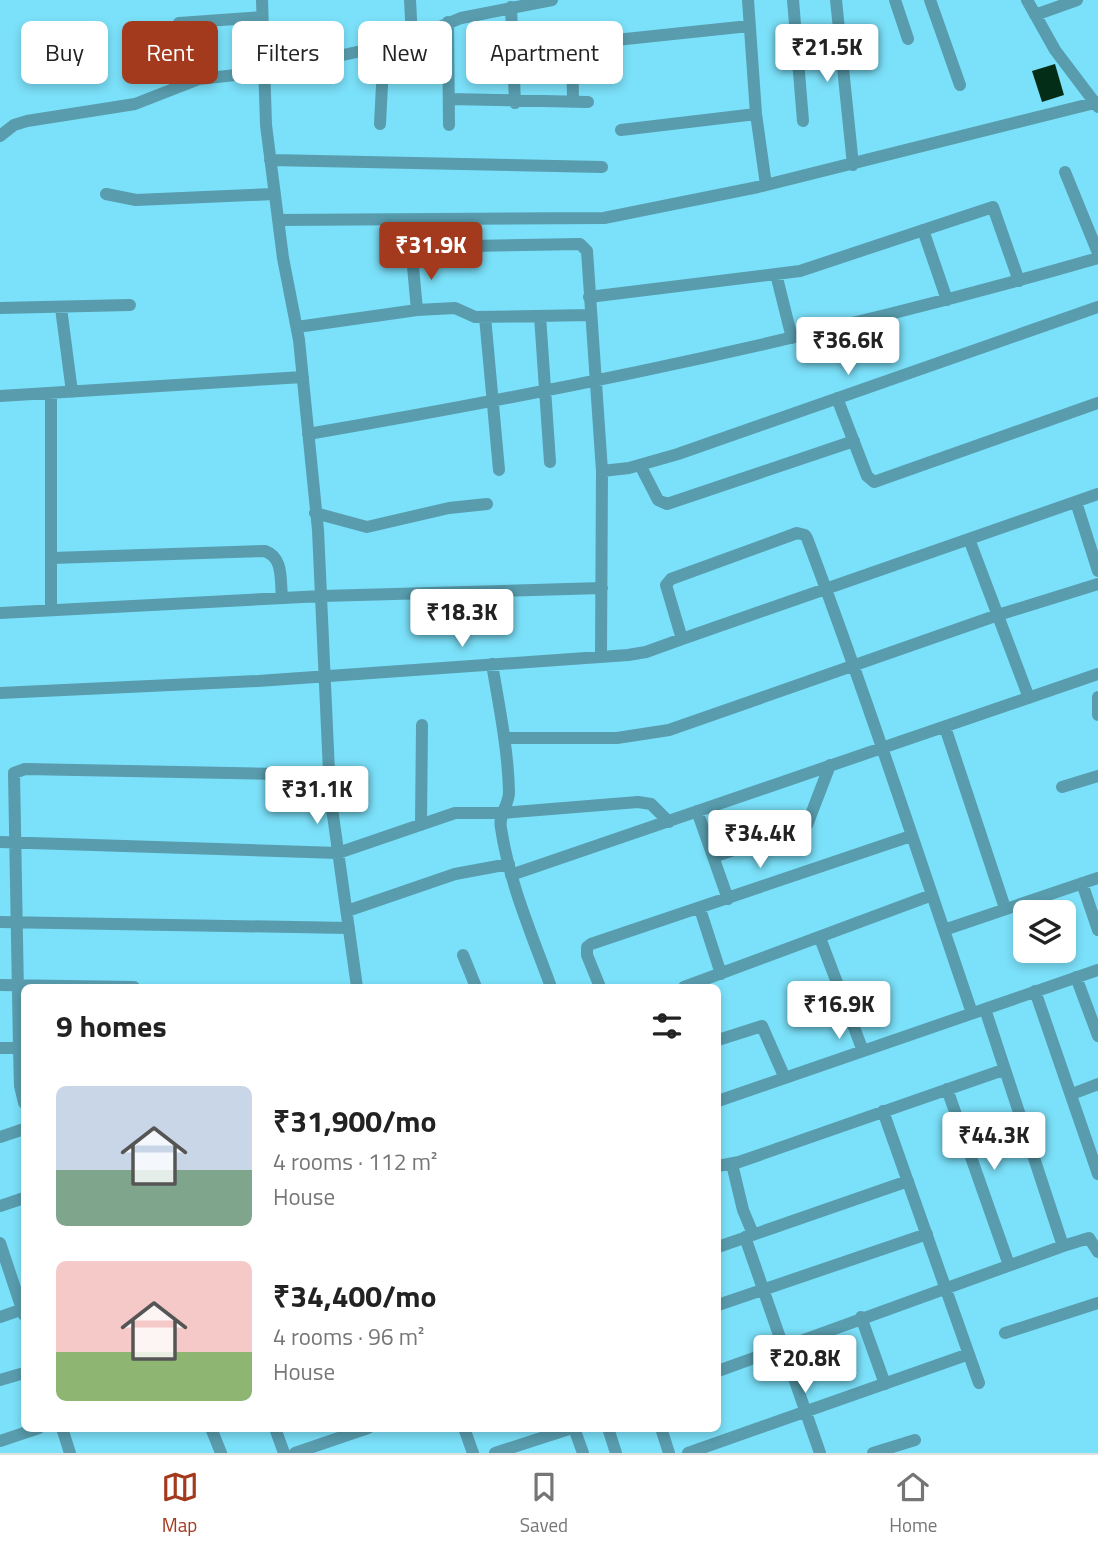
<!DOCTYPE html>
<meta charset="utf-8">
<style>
:root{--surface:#fff;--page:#f2f2f2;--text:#222;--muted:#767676;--line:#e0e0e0;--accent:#a33a1e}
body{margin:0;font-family:"Titillium Web",sans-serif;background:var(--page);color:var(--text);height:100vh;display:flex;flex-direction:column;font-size:26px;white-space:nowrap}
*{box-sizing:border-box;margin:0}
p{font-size:23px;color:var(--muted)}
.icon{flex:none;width:38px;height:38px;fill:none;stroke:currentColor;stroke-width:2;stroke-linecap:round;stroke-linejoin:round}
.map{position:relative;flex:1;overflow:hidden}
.sheet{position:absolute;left:21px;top:984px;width:700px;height:448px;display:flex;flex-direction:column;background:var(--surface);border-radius:10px;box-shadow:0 4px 10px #0003}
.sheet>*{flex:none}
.banner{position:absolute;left:21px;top:21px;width:700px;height:63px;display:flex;gap:14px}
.tools{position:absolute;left:1013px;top:900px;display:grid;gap:14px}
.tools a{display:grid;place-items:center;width:63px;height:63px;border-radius:10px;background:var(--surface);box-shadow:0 4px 10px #0003;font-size:35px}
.price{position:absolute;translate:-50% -60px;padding:0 16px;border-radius:7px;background:#fff;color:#222;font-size:23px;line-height:46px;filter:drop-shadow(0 2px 4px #0008)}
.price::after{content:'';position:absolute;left:50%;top:42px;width:21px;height:16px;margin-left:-10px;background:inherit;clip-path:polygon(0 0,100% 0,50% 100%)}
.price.current{background:var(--accent);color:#fff}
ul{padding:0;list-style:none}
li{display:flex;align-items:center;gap:21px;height:175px;padding:0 35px}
li span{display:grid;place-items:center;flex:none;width:196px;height:140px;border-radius:10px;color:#555}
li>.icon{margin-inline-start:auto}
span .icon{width:84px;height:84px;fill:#fffc;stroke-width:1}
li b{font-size:30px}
h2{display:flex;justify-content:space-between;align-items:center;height:84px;padding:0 35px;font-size:30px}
.tag{padding:0 24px;border-radius:10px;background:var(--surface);box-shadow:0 4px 10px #0003;font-size:24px;line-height:63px}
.tag.current{background:var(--accent);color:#fff}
.dock{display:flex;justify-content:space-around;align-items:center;height:98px;border-top:2px solid var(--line);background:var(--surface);font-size:19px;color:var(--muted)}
.dock a{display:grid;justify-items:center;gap:4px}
.dock .current{color:var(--accent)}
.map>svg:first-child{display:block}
</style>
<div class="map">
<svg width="1098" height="1453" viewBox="0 0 1098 1453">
<rect width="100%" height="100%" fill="#7be0f9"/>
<path fill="#032d17" d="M1055,64L1064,95L1042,102L1032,71Z"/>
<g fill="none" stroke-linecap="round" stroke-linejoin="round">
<path stroke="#589cad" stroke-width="12" d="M262,0L266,125L283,258L299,340L318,530L330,794L357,987
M410,0L412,38
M748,0L756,114L766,185
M793,0L803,121
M836,0L853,165
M895,0L908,39
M930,0L960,85
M1027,0L1055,50L1098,107
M511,7L515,103
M1035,15L1077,0
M448,22L449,125
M179,23L262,17
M572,30L573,102
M616,40L749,26
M449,99L588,102
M380,124L384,46
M621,130L756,114
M0,136L14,125L27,121L135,104L199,79L263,72L371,49L418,36L461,18L552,0
M270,160L602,167
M1065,172L1098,253
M106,194L136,200L274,194
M278,220L604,218L758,187L1098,102
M923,230L947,300
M776,274L792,338
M589,297L800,271L993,207L1019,281
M0,308L130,305
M61,308L72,392
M417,310L412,256L420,247L580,244L587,251L602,471L601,655
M540,316L550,462
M485,317L499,470
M297,327L417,310L455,308L475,317L591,315
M51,394V610
M0,396L303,377
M837,398L867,476L874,482L1098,403
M308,434C574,389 839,333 1098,258
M640,465L658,500L667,504L854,441
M602,471L629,468L678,454L1098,307
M1076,502L1098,571
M315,513L367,527L449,508L487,504
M969,539L1029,698
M52,558L265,551C284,558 280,580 282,597
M0,613L322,596L602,588
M492,664C499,706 508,749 509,792C509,806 498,814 501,828C509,882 532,935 551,987
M0,693L258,681L628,655L646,652L682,639
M1098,697V715
M945,727L1005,908
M504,738H617L669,730L998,615L1098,584
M1062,787L1098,776
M697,811L728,899
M421,825L422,725
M0,842L338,853L455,813H501L638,802L651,804L669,822
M713,857L807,825L830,765
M511,875L1098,674
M1082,883L1098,930
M700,909L721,974
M347,911L455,874L509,864
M0,922L349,928
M944,930L1098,878
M820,938L863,1051
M463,955L476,987
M1076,977L1098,1036
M0,985L134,987
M600,987L587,955V947L591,944L911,836
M684,987L932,895
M1035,991L1098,1174
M985,1009L1063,1246
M972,1013C918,854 866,695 807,538L805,535L797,533L671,579L666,585L682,639L1098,494
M718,1040L762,1026L784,1076
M0,1048H19L20,1086L24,1103
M24,1048H19L14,773L25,769L328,775
M947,1089L1009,1265
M1072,1094L1098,1084
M718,1101L1098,970
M883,1111L979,1383
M0,1137L24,1129
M732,1164L743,1210L753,1234
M718,1166L739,1162L1003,1070
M0,1206L24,1198
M745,1237L820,1453
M0,1243L24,1315
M718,1247L908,1181
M718,1305L927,1234
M0,1317L23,1309
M861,1317L885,1384
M1005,1333L1098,1303
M718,1371L1063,1246L1089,1238L1098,1252
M0,1380L24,1373
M62,1428L70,1453
M211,1428L221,1453
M275,1428L284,1453
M464,1428L473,1453
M574,1428L583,1453
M608,1428L616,1453
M661,1428L669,1453
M0,1441L39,1428
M295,1453L368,1428
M495,1453L572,1428
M688,1453L969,1354
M873,1453L915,1440"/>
</g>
</svg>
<div class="tools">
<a><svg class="icon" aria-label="layers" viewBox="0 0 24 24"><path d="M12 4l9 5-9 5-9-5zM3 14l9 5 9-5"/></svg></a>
</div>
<b class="price" style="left:827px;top:84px">₹21.5K</b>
<b class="price current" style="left:431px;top:282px">₹31.9K</b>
<b class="price" style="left:848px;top:377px">₹36.6K</b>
<b class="price" style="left:462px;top:649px">₹18.3K</b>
<b class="price" style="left:317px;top:826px">₹31.1K</b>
<b class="price" style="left:760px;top:870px">₹34.4K</b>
<b class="price" style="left:839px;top:1041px">₹16.9K</b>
<b class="price" style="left:994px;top:1172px">₹44.3K</b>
<b class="price" style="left:805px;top:1395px">₹20.8K</b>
<div class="banner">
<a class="tag">Buy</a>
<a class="tag current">Rent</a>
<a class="tag">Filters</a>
<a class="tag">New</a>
<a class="tag">Apartment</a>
</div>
<section class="sheet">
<h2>9 homes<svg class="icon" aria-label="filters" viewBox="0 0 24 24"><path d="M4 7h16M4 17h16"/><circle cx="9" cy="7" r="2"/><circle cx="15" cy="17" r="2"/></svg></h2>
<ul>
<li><span style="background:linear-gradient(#c9d6e8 60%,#7fa58c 0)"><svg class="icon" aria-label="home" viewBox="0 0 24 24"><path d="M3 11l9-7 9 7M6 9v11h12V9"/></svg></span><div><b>₹31,900/mo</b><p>4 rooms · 112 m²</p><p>House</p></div></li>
<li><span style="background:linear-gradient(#f6c9c9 65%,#8fb573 0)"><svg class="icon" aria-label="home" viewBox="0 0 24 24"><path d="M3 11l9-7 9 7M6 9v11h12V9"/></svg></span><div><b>₹34,400/mo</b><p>4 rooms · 96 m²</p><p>House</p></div></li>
</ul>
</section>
</div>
<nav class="dock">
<a class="current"><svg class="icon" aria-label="map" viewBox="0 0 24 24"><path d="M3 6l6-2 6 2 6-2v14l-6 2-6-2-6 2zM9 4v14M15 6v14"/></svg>Map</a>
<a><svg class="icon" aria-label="saved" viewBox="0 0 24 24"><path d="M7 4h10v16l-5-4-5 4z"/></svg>Saved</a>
<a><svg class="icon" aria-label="home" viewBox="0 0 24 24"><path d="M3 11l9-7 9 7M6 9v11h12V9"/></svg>Home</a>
</nav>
